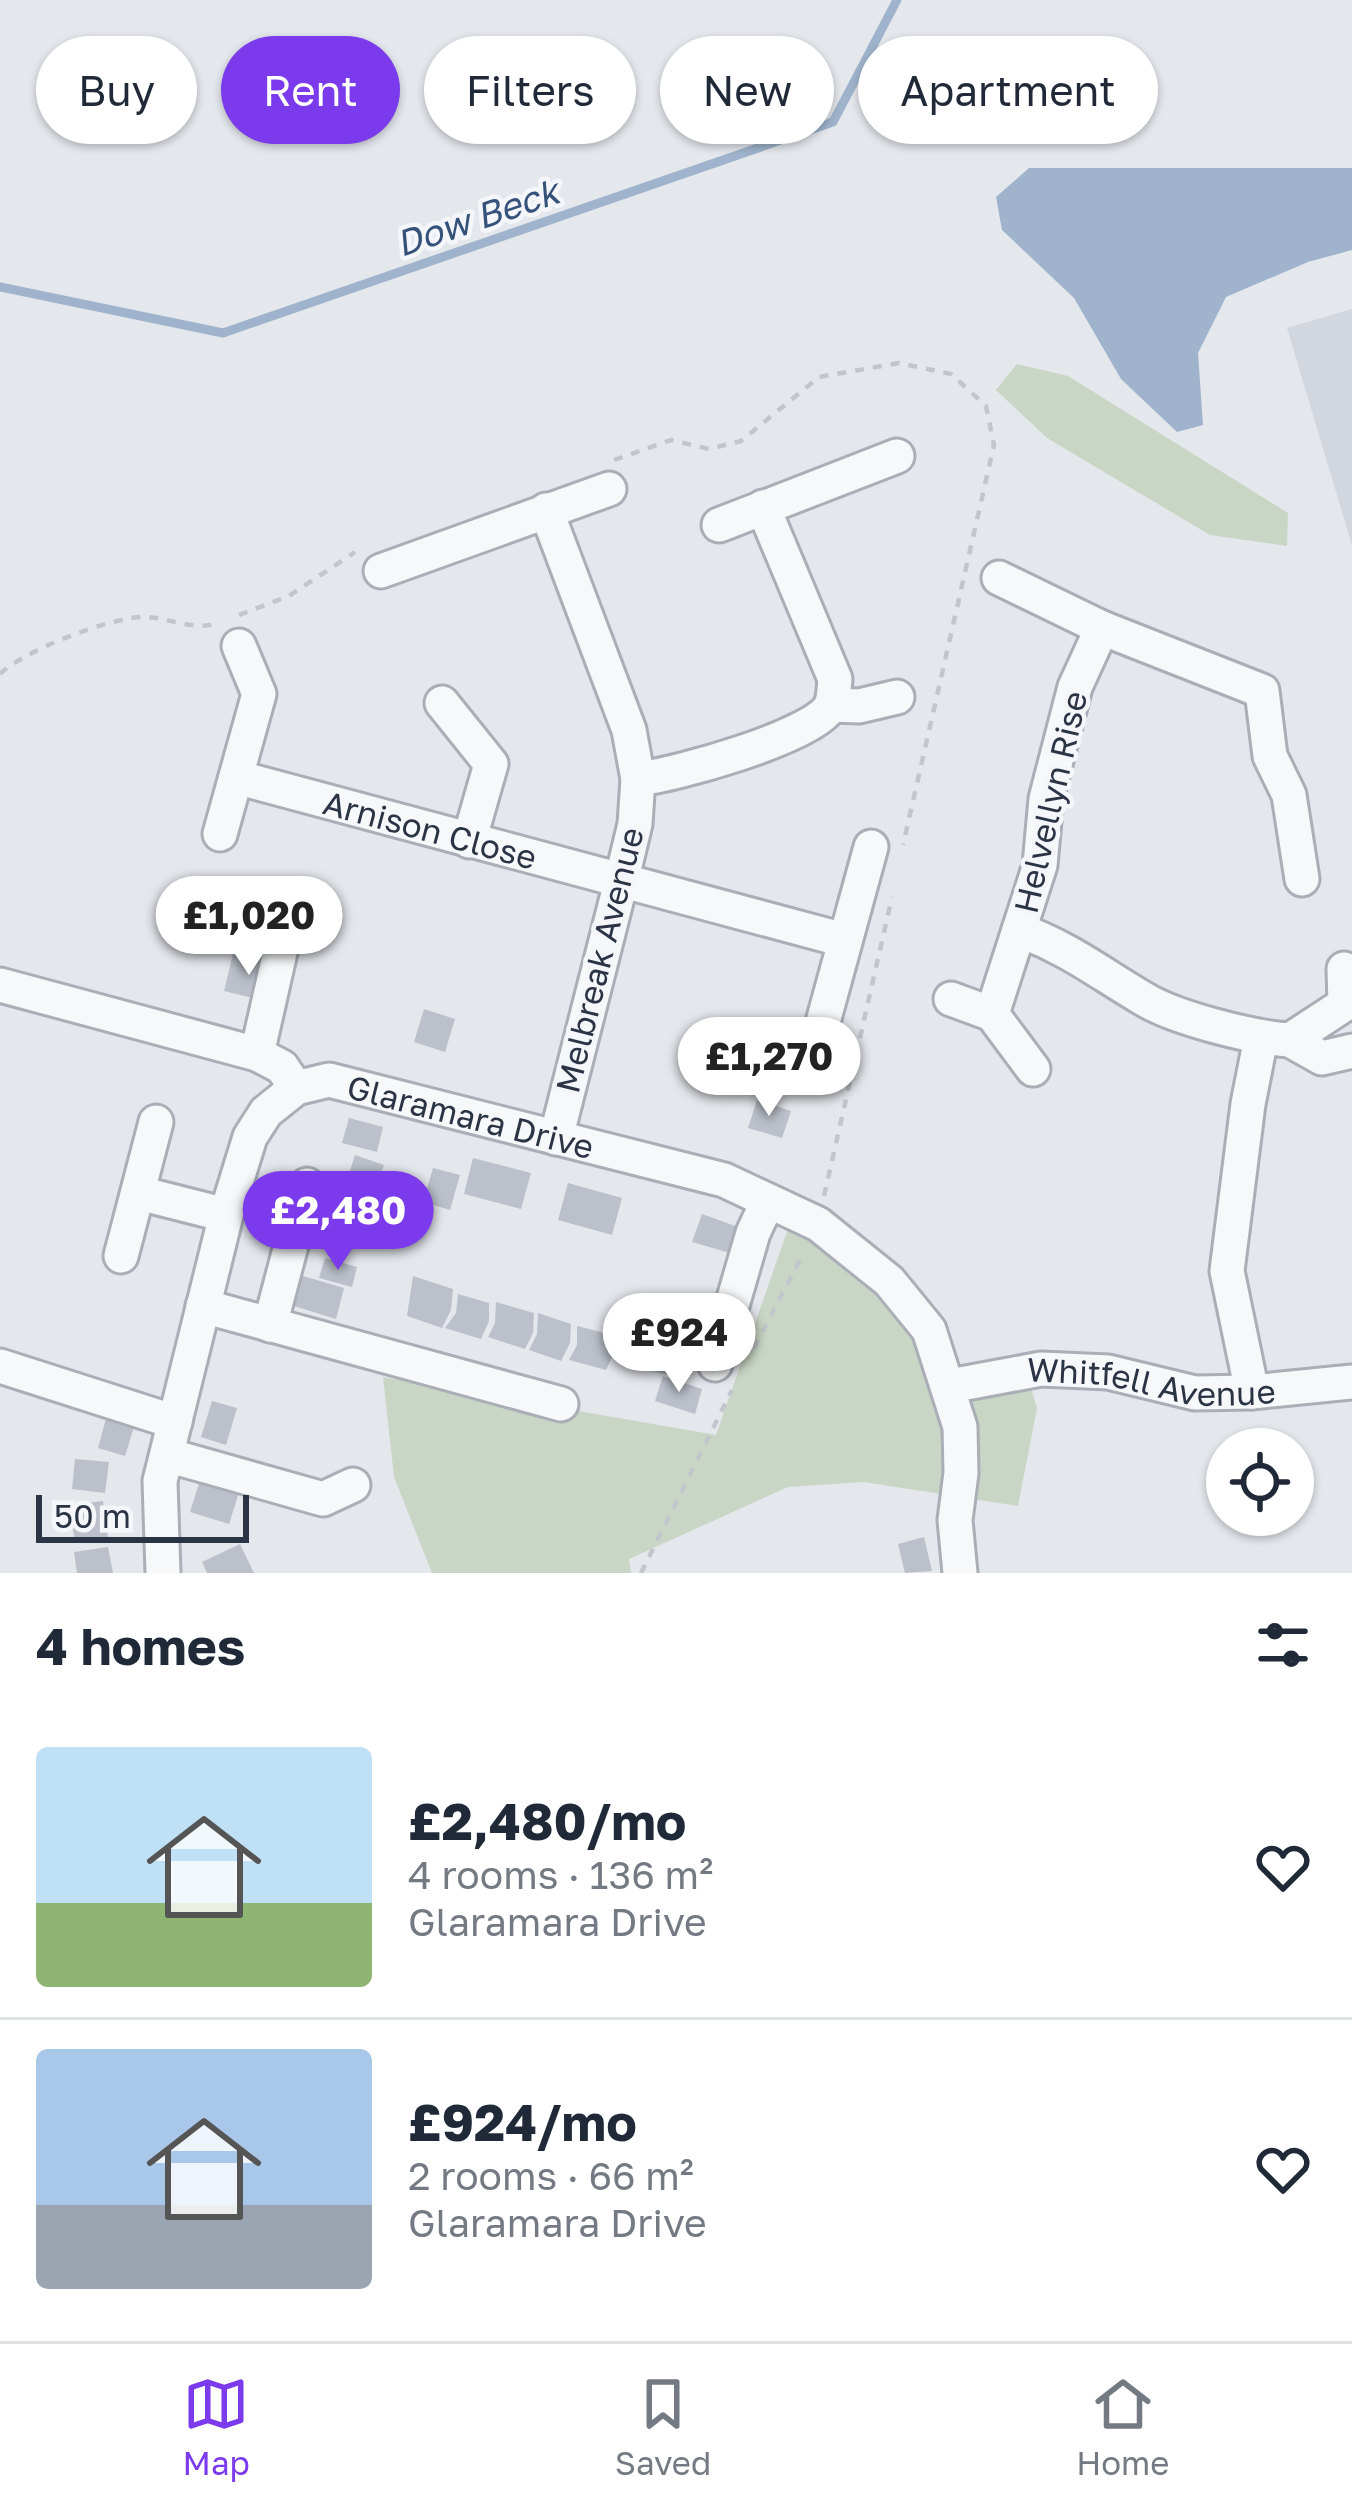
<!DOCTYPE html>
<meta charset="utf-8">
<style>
:root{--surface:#fff;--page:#f6f6f7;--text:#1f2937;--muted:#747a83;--line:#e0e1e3;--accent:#7c3aed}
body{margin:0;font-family:"Golos Text",sans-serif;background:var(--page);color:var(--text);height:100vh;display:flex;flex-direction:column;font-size:45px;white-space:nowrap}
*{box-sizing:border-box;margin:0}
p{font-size:39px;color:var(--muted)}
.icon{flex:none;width:66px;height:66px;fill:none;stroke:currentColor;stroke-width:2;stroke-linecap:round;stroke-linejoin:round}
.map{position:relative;height:1573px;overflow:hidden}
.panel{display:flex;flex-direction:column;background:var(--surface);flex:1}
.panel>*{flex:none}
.guide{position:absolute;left:36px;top:36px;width:1281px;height:108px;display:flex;gap:24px}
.controls{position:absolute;left:1206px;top:1428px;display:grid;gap:24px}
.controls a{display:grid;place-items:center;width:108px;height:108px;border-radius:50%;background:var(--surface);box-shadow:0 3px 9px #0004;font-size:60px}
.scale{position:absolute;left:36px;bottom:30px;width:213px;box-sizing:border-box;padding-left:12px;border:6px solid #2b3445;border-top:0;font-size:33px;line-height:42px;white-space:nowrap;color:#2b3445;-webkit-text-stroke:9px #f4f6f9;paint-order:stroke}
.price{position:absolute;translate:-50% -102px;padding:0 27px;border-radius:42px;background:#fff;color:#222;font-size:39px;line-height:78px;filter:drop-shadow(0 3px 6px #0008)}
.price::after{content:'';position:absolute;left:50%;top:72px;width:36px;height:27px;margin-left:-18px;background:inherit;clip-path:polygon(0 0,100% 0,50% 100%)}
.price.current{background:var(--accent);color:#fff}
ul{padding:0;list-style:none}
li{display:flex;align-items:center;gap:36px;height:300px;padding:0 36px}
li+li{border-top:3px solid var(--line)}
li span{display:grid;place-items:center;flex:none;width:336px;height:240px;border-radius:12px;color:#555}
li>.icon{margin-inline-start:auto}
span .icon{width:144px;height:144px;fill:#fffc;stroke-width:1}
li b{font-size:51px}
h2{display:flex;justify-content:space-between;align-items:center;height:144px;padding:0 36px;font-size:51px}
.tag{padding:0 42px;border-radius:54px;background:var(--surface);box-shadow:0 3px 9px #0004;font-size:42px;line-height:108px}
.tag.current{background:var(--accent);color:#fff}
.tabs{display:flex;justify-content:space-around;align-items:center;height:168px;border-top:3px solid var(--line);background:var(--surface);font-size:33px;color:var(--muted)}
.tabs a{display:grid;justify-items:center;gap:6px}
.tabs .current{color:var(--accent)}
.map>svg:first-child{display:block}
</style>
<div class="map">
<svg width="1352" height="1573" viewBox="0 0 1352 1573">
<rect width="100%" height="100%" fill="#e4e7ec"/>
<path fill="#d2d6de" d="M1352,309V545L1287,328Z"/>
<path fill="#c9d6c5" d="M1017,364L1068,376L1288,513L1287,546L1210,535L1047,438L996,390Z
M790,1223L883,1286L947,1390L1027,1375L1037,1408L1018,1506L864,1482L788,1487L629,1559L631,1573H432L394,1477L383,1377L716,1435Z"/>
<path fill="#9fb4cc" d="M1029,168H1352V250L1308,262L1226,297L1198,353L1203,425L1177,432L1121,379L1074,298L1002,230L996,197Z"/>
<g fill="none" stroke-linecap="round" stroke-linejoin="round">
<path stroke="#9fb4cc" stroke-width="9" d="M0,287L223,333L833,122L897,0"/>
</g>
<path fill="#bbc0ca" d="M233,954L271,963L269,1002L224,991Z
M424,1009L455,1019L445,1052L414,1042Z
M757,1100L791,1111L782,1138L748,1128Z
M349,1118L383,1127L377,1152L342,1143Z
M355,1155L384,1165L376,1186L348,1177Z
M473,1158L531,1173L521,1209L464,1194Z
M433,1168L460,1175L450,1210L423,1202Z
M568,1183L622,1198L612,1235L558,1220Z
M702,1214L738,1227L737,1255L692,1242Z
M325,1258L357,1267L352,1287L319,1278Z
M303,1276L344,1288L336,1319L294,1306Z
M413,1276L453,1289L451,1310L442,1328L407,1316Z
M458,1294L489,1303V1321L481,1339L445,1328L456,1313Z
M496,1302L534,1313L533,1333L525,1349L488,1337L495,1323Z
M538,1313L571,1324L570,1343L561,1361L529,1350L537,1334Z
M577,1326L613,1335V1355L606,1370L569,1360L577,1345Z
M657,1348L692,1356L687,1380L652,1371Z
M663,1376L702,1389L695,1414L655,1401Z
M212,1401L237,1408L226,1445L201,1437Z
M107,1415L135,1424L125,1456L98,1448Z
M75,1459L109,1462L105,1493L72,1489Z
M201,1477L240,1489L229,1524L190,1512Z
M103,1501L108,1537L75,1541L69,1505Z
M924,1537L932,1571L905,1573L898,1544Z
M240,1544L254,1573H207L202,1562Z
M108,1547L113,1573H77L74,1552Z"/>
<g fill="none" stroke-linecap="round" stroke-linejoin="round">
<g stroke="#a9aeb7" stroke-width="39">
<g id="minor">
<path d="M546,510L629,730L638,779L635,824L621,882L556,1138"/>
<path d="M719,525L897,456"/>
<path d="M381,571L609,489"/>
<path d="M999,578L1102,628L1262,691L1270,756L1289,795L1302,879"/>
<path d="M1102,628L1075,687L1046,799L1040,865L1019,930C1070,949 1098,972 1144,999C1175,1018 1253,1038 1290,1040"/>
<path d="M442,703L491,764L469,841"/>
<path d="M831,705L859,706L897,697"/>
<path id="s1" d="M236,777L844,940"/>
<path d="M638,779C675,775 812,737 830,707C834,700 834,688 835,679L763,507"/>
<path d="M220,834L259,694L239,646"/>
<path d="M1019,930L992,1014L1033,1069"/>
<path d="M1344,969L1345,1004L1290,1040L1322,1058L1352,1051"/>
<path d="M0,985L257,1054L282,1067L296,1088"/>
<path d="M951,999L992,1014"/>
<path d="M820,1033L871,847"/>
<path d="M257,1054L283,939"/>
<path d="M139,1193L226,1215"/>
<path d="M121,1256L156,1122"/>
<path d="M203,1306L561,1404"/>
<path d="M270,1325L307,1185"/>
<path d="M715,1364L753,1233L768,1201"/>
<path d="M0,1366L175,1422"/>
<path id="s2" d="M950,1386L1041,1369L1108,1372L1195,1393L1252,1392L1352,1382"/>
<path d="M1252,1392L1227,1271L1248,1104L1261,1038"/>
<path d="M167,1455L323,1499L353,1485"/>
<path id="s3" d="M163,1573L160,1481L226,1215L250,1137L266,1112L296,1088L329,1080L724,1180L818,1224L889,1281L929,1330L960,1427L961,1473L955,1520L960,1573"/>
</g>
</g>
<path stroke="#c2c5cb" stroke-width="4.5" stroke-dasharray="9 9" stroke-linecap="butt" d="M614,460L671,440L709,449L741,441L819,377L899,363L951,374L986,406L994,445L903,845
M239,615L289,596L355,552
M0,674C23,651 108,618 142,617C167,616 192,632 217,623
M824,1196L892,897
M754,1348L804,1252
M641,1573L732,1390"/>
<use href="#minor" stroke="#f7f8fa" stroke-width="33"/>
</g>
<g text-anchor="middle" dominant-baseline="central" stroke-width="9" stroke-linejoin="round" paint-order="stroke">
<g font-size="33" fill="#2b3445" stroke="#f4f6f9">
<text transform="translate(1050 802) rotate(-77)">Helvellyn Rise</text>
<text stroke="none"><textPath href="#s1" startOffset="201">Arnison Close</textPath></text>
<text transform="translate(599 960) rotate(-76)">Melbreak Avenue</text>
<text stroke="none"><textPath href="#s3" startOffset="696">Glaramara Drive</textPath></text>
<text stroke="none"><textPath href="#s2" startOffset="204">Whitfell Avenue</textPath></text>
</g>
<g font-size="36" font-style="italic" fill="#34527a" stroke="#f4f6f9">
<text transform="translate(477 217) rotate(-19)">Dow Beck</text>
</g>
</g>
</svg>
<div class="controls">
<a><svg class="icon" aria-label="locate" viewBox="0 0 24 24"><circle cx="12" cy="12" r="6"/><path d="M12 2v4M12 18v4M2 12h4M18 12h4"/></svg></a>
</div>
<div class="scale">50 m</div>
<b class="price" style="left:249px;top:978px">£1,020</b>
<b class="price" style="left:769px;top:1119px">£1,270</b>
<b class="price current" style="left:338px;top:1273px">£2,480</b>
<b class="price" style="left:679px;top:1395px">£924</b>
<div class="guide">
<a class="tag">Buy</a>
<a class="tag current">Rent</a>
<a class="tag">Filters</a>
<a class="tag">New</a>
<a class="tag">Apartment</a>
</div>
</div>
<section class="panel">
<h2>4 homes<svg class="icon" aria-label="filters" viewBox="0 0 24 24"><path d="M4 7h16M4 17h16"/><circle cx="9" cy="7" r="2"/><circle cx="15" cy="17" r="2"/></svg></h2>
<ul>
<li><span style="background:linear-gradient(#bfe0f5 65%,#8fb573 0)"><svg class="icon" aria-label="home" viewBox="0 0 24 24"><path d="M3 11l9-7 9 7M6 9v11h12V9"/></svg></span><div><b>£2,480/mo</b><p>4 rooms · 136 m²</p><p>Glaramara Drive</p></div><svg class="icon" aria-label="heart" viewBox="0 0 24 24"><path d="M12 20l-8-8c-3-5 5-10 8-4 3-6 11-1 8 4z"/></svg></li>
<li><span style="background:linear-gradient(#a9c7e8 65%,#9aa5b1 0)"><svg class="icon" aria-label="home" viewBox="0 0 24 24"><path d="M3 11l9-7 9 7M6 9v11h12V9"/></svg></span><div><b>£924/mo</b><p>2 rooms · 66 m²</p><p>Glaramara Drive</p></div><svg class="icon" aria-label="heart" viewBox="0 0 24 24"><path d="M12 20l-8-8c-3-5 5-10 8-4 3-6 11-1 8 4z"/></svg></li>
</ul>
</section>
<nav class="tabs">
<a class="current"><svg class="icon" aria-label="map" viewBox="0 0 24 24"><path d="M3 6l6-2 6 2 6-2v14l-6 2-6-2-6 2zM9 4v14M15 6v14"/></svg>Map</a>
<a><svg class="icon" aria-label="saved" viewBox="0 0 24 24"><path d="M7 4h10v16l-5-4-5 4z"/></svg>Saved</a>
<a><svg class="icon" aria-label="home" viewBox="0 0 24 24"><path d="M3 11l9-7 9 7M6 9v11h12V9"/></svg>Home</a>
</nav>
